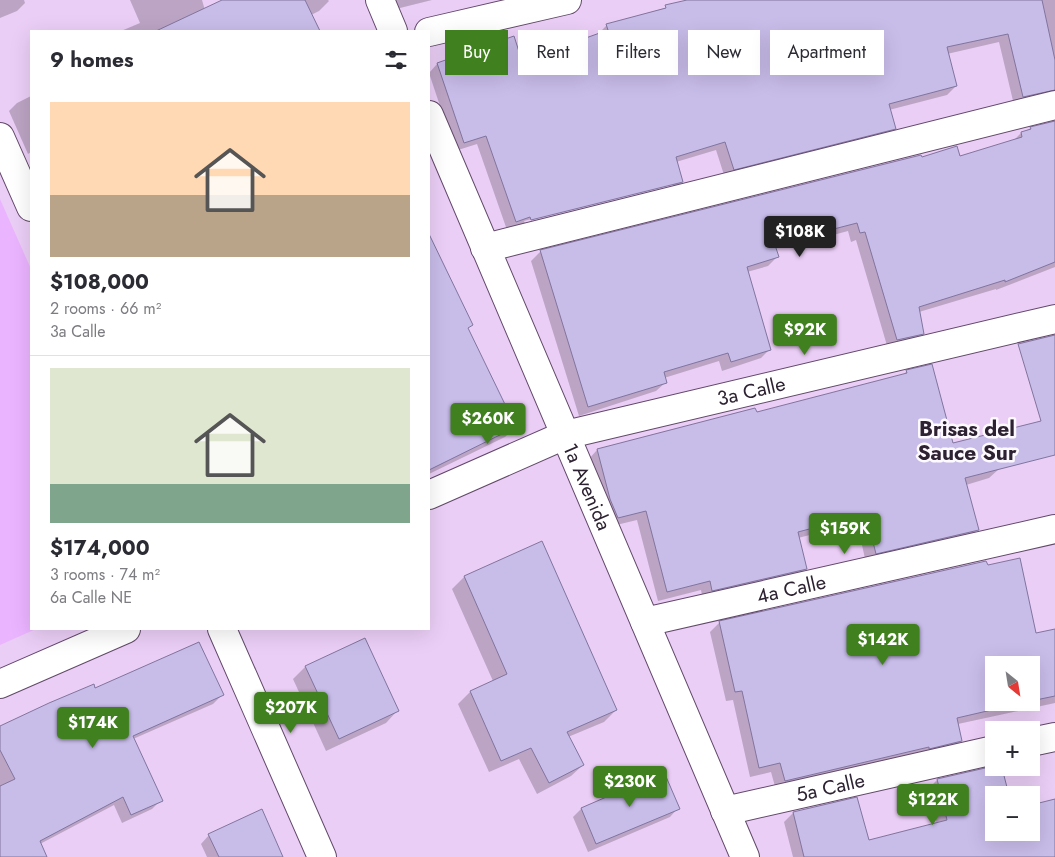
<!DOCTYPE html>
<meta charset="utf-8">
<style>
:root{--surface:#fff;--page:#f7f7f7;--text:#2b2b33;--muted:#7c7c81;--line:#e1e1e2;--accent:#40801f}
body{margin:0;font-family:Jost,sans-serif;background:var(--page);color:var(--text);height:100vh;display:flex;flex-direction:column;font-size:19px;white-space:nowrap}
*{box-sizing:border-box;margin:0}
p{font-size:16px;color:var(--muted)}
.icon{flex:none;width:28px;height:28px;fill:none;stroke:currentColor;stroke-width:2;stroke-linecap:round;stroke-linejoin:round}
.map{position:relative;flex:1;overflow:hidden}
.details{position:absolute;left:30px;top:30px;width:400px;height:600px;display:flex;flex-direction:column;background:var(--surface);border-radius:0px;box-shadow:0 5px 20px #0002}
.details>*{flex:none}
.banner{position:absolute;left:445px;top:30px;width:475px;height:45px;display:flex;gap:10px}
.needle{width:32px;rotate:150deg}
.tools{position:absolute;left:985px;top:656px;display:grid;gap:10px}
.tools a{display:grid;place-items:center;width:55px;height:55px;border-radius:0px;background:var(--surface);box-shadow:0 5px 20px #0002;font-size:25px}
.price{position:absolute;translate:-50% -42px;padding:0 11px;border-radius:5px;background:var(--accent);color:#fff;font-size:16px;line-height:32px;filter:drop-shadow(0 1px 2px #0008)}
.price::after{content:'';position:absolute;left:50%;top:30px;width:15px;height:11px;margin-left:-8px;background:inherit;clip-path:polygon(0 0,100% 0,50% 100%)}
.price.active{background:#222;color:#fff}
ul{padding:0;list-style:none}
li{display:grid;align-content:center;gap:10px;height:265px;padding:0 20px}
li+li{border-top:1px solid var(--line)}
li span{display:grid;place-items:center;height:155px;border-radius:0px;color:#555}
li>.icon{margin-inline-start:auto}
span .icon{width:90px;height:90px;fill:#fffc;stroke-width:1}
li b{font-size:21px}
h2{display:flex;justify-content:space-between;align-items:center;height:60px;padding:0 20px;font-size:21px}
.tag{padding:0 18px;border-radius:0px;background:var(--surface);box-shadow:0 5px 20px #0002;font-size:18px;line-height:45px}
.tag.active{background:var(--accent);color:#fff}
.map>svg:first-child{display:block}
</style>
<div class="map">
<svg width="1055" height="857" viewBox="0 0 1055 857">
<rect width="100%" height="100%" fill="#ebcef6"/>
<path fill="#ebb4ff" d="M0,199L31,269V629H36L0,645Z"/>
<path fill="#0003" fill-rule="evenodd" d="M0,0H24L25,3L17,11L0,18Z
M130,0H202L211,31H121L140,23Z
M223,0H328L329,1L319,11L311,15L315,31H239Z
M381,0H432L388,11Z
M692,0H1055V102L1014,105L999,42L947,54L956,86L947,95L889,110L894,129L885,138L725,178L716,150L676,162L682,182L673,191L507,230L477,144L455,151L429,73L437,64L513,37L522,63L598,34L607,25ZM673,183V186L525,223L524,221Z
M31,96V152L28,154L9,111L17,103Z
M1055,122V267L996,290V289L919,312L922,334L913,343L888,349L856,240L851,242L848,231L822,238L818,227L772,241L777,257L768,266L747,272L770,349L761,358L722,371L719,361L664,378L666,382L656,391L579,416L531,261L540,252L920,156L921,158L959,157L1013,141L1021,133L1031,128Z
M429,237L471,325L467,329L515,427L505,437L429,474Z
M907,371L952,445L999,469L989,478L966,485L977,530L968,540L866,563L857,523L798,538L806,569L796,578L703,600L701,590L658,601L637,520L608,527L588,460L597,450L756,414L903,375Z
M542,543L616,710L604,722L568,737L583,765L571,776L537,794L519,759L489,772L458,704L470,692L493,681L452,589L464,577Z
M720,622L1035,635L1055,630V703L958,724L961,741L951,750L776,790L771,772L750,777L733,700L726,701L710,632ZM994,665H1031V702H994Z
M364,639L398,710L386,723L326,751L293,679L305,667Z
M95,690L222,695L213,704L133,739L161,800L152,809L122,823L114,805L40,844L45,857H0V728Z
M994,768H1001L1008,795H994V832H1031L1055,801V857H793L784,822L793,813L868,842L937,824L928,789L937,780Z
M678,808L670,817L588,852L573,817L581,809Z
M209,835L282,857H207L201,844Z"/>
<path fill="#c8bce9" stroke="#80759e" d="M222,0H305L320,31H156Z
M687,0H1042L1055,60V90L1023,97L1008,34L947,47L957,86L889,104L896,129L734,170L725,142L676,157L683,182L531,220L530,217L516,222L486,136L464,143L437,63L514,36L522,61L608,30L606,24L666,8L665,5Z
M1055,121V262L1005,282V280L919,307L924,334L897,340L865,232L860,233L857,223L830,230L827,219L772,236L779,257L747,267L771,350L731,362L728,353L664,372L667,383L588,407L540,250L921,155L922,157L957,146L960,156L1022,137L1021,132L1031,129L1030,127Z
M429,234L473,325L468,328L516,427L429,470Z
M1055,335V455L965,478L979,530L876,554L866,514L798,532L807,569L712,591L710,581L667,592L646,511L618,518L610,499L597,449L755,408L757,412L907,373L906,370L932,364L953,443L1041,421L1018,344Z
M542,541L617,710L567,732L584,765L549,783L531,748L501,761L470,691L507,674L464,576Z
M1020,558L1036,633L1055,629V696L1031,701V665H994V702H1026L957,718L962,741L929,749V747L785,781L780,763L759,768L742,691L735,692L719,621L986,561L988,565Z
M365,638L399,711L339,739L305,666Z
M199,642L224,695L133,736L163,801L131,815L123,797L40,841L47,857H0V786L15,779L0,750V726L49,703L94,684L95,688Z
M994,766V768H1002L1009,795H994V832H1031V805L1055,799V857H804L793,812L857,797L869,840L947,820L937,779Z
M664,772L680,809L596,844L581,808Z
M262,809L283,857H219L208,834Z"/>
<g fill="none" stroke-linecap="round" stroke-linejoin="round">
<g stroke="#62486a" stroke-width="30">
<g id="minor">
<path d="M380,0L393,31"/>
<path d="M429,32L567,0"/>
<path id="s1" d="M429,115L745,857"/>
<path d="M0,137L31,207"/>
<path d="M485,248L1055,105"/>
<path id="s2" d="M429,495L565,435L1055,319"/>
<path id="s3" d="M645,622L1055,529"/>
<path d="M222,629L322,857"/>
<path d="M0,684L126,629"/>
<path d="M1031,742L1055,737"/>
<path id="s4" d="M725,811L994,750"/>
</g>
</g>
<use href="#minor" stroke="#fff" stroke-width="28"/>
</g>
<g text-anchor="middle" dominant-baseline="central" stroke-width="5" stroke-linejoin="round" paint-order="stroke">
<g font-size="20" fill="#2d2231" stroke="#fdfafe">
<text stroke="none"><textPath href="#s2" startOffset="340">3a Calle</textPath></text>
<text stroke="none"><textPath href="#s1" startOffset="404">1a Avenida</textPath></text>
<text stroke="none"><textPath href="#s3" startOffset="150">4a Calle</textPath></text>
<text stroke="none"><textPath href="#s4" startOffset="108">5a Calle</textPath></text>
</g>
<g font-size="21" font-weight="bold" fill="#2d2231" stroke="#fdfafe">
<text x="967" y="429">Brisas del<tspan x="967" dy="24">Sauce Sur</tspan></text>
</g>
</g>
</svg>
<div class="tools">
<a><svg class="needle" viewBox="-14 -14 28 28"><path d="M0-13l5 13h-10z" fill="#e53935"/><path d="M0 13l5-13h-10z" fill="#7c7c81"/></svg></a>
<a>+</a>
<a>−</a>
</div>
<b class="price active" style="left:800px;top:258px">$108K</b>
<b class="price" style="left:805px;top:356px">$92K</b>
<b class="price" style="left:488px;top:445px">$260K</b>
<b class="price" style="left:845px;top:555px">$159K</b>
<b class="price" style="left:883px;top:666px">$142K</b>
<b class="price" style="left:291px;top:734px">$207K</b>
<b class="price" style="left:93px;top:749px">$174K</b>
<b class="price" style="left:630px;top:808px">$230K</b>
<b class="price" style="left:933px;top:826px">$122K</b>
<div class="banner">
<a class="tag active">Buy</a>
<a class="tag">Rent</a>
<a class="tag">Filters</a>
<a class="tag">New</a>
<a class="tag">Apartment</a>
</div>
<section class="details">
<h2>9 homes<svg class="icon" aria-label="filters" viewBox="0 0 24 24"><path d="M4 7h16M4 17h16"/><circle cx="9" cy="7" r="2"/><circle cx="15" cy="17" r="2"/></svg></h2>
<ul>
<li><span style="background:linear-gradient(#ffd9b3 60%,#b9a48a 0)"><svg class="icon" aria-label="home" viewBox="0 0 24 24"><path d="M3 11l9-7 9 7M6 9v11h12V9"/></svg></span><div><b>$108,000</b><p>2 rooms · 66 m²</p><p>3a Calle</p></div></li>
<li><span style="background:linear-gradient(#dfe7d0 75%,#7fa58c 0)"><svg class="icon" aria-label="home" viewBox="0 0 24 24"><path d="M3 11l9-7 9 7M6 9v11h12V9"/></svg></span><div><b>$174,000</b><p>3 rooms · 74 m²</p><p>6a Calle NE</p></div></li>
</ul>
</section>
</div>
